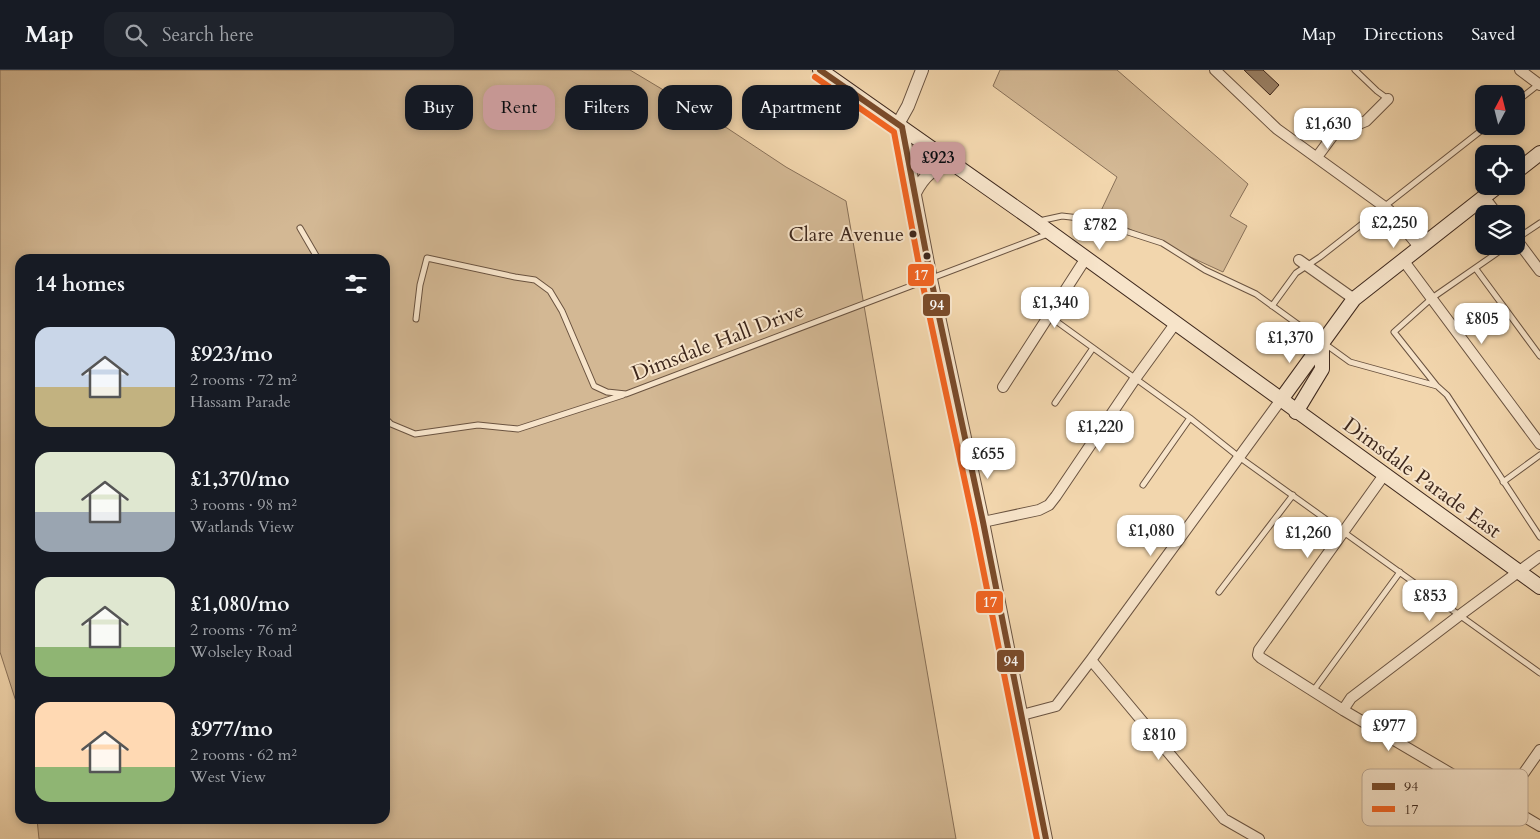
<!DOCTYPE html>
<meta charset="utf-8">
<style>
:root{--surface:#171b24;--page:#20242c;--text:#f1f3f6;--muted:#9ea1a6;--line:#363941;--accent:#c59692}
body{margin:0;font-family:Cardo,serif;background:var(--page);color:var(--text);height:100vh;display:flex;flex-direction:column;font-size:19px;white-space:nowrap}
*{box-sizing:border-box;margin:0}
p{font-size:16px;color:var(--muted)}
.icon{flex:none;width:28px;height:28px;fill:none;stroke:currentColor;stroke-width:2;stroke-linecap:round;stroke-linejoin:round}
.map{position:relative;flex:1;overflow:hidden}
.details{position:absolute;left:15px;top:184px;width:375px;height:570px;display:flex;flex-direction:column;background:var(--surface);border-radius:15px;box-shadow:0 2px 8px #0003}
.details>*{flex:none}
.top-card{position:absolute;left:405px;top:15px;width:475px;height:45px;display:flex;gap:10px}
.needle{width:32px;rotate:7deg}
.buttons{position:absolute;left:1475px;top:15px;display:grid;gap:10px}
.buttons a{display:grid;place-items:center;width:50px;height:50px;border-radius:10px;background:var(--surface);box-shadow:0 2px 8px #0003;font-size:25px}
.price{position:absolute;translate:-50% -42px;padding:0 11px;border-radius:10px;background:#fff;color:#222;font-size:16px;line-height:32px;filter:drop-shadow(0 1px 2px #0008)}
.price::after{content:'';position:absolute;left:50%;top:30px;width:15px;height:11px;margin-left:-8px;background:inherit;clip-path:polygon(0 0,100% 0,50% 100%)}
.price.active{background:var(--accent);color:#111}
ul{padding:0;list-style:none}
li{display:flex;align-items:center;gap:15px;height:125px;padding:0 20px}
li span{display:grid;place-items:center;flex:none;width:140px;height:100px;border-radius:15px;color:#555}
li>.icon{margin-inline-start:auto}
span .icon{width:60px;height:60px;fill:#fffc;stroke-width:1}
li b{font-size:21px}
h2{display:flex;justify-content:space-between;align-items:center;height:60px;padding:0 20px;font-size:21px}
.chip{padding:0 18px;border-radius:15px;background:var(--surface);box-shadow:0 2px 8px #0003;font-size:18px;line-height:45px}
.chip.active{background:var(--accent);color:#111}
header{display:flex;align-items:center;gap:30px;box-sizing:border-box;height:70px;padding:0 25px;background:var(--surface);border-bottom:1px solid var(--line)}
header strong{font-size:24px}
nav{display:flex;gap:28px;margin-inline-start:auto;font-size:18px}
.search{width:350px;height:45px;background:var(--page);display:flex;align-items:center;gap:12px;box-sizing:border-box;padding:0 18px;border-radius:15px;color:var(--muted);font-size:19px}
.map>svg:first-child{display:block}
</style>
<header>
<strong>Map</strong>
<div class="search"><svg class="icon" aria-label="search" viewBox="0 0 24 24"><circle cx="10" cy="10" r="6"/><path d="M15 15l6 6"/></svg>Search here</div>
<nav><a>Map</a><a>Directions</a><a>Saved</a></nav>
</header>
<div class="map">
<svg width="1540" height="769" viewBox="0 0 1540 769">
<rect width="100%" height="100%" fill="#f2d6ad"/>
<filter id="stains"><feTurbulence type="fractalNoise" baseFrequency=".004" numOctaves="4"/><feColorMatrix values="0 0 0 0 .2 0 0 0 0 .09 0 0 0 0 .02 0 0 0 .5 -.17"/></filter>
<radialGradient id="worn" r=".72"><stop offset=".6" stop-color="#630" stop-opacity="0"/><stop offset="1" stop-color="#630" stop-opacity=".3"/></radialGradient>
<path fill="#d3b894" stroke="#887058" d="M0,0H630L727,58L786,97L846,131L956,769H39L37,749H385V189H20V644L0,582Z
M1000,0H1117L1248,114L1230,146L1247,156L1223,202L1099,145L1117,107L993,16Z"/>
<path fill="#9b8267" stroke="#3d271c" d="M1244,0H1263L1279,15L1270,25Z"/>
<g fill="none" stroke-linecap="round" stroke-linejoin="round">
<g stroke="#6a5340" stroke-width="7">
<path id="service" d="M1355,0L1377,21L1388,29
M1516,32L1539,14
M1039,151L1062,146L1088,149L1162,173L1205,200L1256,224L1350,292L1437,316L1447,325L1540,467
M300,158L318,189
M1516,169L1540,153
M1476,199L1540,286
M1272,236L1296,203L1320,187L1487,56
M1049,246L1190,348L1239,387L1540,603
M416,249L420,215L427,188L515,207L535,210L550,221L562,241L594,316L607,322L626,324L1048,164
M1436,315L1394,262L1432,228L1507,176
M1055,333L1093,278
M385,348L391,354L415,364L478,355L518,359L623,325
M1503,412L1540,385
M1143,415L1190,348
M1219,522L1293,425
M1313,621L1400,502"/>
</g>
<g stroke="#6a5340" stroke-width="12">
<path id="minor" d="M1215,0L1277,59L1389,140L1420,178
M1520,0L1540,15
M1317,87L1334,64L1366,51L1388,29
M1484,127L1497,144
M1516,169L1540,201
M1299,190L1354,229
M1403,190L1540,374
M1003,317L1086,188
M1384,405L1259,580L1258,585L1261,588L1343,640L1540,756
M983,452L1039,440L1049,435L1056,426L1135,309L1175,254
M1091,590L1224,749L1259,769
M1343,640L1351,628L1460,545L1540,486
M1022,645L1056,636L1091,590L1280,331
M1502,734L1540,680"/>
</g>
<g stroke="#6a5340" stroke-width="14">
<path id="tertiary" d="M898,54L908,36L922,0
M902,57L931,209L983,452L1046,769
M915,123C923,107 934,96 953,93"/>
</g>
<g stroke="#3d271c" stroke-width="16">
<path id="secondary" d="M820,0L1036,152L1540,517
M1516,102L1540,83
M1280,331L1354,229L1498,116
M1296,342L1322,299V274"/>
</g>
<use href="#service" stroke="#f7e4ca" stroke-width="5"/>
<use href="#minor" stroke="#f7e4ca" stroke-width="10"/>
<use href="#tertiary" stroke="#f7e4ca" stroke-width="12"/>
<use href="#secondary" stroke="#f7e4ca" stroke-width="14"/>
<g stroke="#f7e4ca" stroke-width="10">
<path id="bus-1" d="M820,0L902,57
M902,57L931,209L983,452L1046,769"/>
</g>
<g stroke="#f7e4ca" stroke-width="10">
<path id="bus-2" d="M815,7L894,62L922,211L974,454L1037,769"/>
</g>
<use href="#bus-1" stroke="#7a4b2a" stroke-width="6"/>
<use href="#bus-2" stroke="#f26522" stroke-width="6"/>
</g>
<g fill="#3d271c" stroke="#f7e4ca" stroke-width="2">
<circle cx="913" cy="164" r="4.5"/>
<circle cx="927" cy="186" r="4.5"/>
</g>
<g text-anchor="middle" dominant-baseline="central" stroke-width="4" stroke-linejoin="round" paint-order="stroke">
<g font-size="20" fill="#3d271c" stroke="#f7e4ca" text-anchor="end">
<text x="904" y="164">Clare Avenue</text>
</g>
<g font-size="21" fill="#3d271c" stroke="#f7e4ca">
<text transform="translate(718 272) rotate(-21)">Dimsdale Hall Drive</text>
<text transform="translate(1422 408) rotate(36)">Dimsdale Parade East</text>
</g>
</g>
<rect x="1362" y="699" width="166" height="57" rx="8" fill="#f7e4ca" stroke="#bfab96" stroke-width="1"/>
<rect x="1372" y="713" width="23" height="7" fill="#7a4b2a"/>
<rect x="1372" y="736" width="23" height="6" fill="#f26522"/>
<g font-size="14" fill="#3d271c">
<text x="1404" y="721">94</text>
<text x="1404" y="744">17</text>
</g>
<g stroke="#f7e4ca" stroke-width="2">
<rect x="907" y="193" width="28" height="24" rx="5" fill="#f26522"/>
<rect x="922" y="223" width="29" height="24" rx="5" fill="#7a4b2a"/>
<rect x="975" y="520" width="29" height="24" rx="5" fill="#f26522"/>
<rect x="996" y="579" width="29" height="24" rx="5" fill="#7a4b2a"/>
</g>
<g font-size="14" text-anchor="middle" font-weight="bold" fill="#fff">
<text x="921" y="210">17</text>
<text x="937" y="240">94</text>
<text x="990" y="537">17</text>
<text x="1011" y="596">94</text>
</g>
<rect width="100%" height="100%" filter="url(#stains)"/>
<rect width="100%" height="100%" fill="url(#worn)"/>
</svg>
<div class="buttons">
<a><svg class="needle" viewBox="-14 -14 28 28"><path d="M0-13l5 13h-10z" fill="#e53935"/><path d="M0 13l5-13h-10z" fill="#9ea1a6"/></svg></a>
<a><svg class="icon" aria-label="locate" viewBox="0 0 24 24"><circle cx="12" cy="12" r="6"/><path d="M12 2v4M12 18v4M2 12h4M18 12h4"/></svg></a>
<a><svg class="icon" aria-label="layers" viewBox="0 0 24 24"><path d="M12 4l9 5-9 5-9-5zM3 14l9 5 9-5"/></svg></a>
</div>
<b class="price" style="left:1328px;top:80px">£1,630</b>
<b class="price active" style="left:938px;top:114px">£923</b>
<b class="price" style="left:1394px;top:179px">£2,250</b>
<b class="price" style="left:1100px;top:181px">£782</b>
<b class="price" style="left:1055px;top:259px">£1,340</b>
<b class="price" style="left:1482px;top:275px">£805</b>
<b class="price" style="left:1290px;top:294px">£1,370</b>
<b class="price" style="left:1100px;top:383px">£1,220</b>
<b class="price" style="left:988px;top:410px">£655</b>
<b class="price" style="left:1151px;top:487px">£1,080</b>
<b class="price" style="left:1308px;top:489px">£1,260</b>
<b class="price" style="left:1430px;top:552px">£853</b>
<b class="price" style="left:1389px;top:682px">£977</b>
<b class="price" style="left:1159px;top:691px">£810</b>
<div class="top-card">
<a class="chip">Buy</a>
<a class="chip active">Rent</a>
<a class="chip">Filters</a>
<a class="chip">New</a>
<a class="chip">Apartment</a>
</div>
<section class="details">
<h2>14 homes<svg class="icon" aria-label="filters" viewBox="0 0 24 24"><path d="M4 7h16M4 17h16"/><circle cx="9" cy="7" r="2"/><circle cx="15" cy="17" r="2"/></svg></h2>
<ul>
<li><span style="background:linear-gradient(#c9d6e8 60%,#c2b280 0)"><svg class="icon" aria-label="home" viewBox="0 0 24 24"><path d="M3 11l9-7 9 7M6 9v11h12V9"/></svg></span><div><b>£923/mo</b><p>2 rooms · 72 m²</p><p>Hassam Parade</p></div></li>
<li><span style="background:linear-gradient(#dfe7d0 60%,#9aa5b1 0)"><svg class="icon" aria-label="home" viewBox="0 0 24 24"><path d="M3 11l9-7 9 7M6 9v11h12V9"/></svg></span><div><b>£1,370/mo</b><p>3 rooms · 98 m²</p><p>Watlands View</p></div></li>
<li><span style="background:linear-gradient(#dfe7d0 70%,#8fb573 0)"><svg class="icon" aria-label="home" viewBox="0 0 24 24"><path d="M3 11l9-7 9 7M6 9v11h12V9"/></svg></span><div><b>£1,080/mo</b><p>2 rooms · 76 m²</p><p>Wolseley Road</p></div></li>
<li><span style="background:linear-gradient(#ffd9b3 65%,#8fb573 0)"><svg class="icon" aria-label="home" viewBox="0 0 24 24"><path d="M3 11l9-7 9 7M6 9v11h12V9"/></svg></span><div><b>£977/mo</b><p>2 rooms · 62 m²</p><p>West View</p></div></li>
</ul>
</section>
</div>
